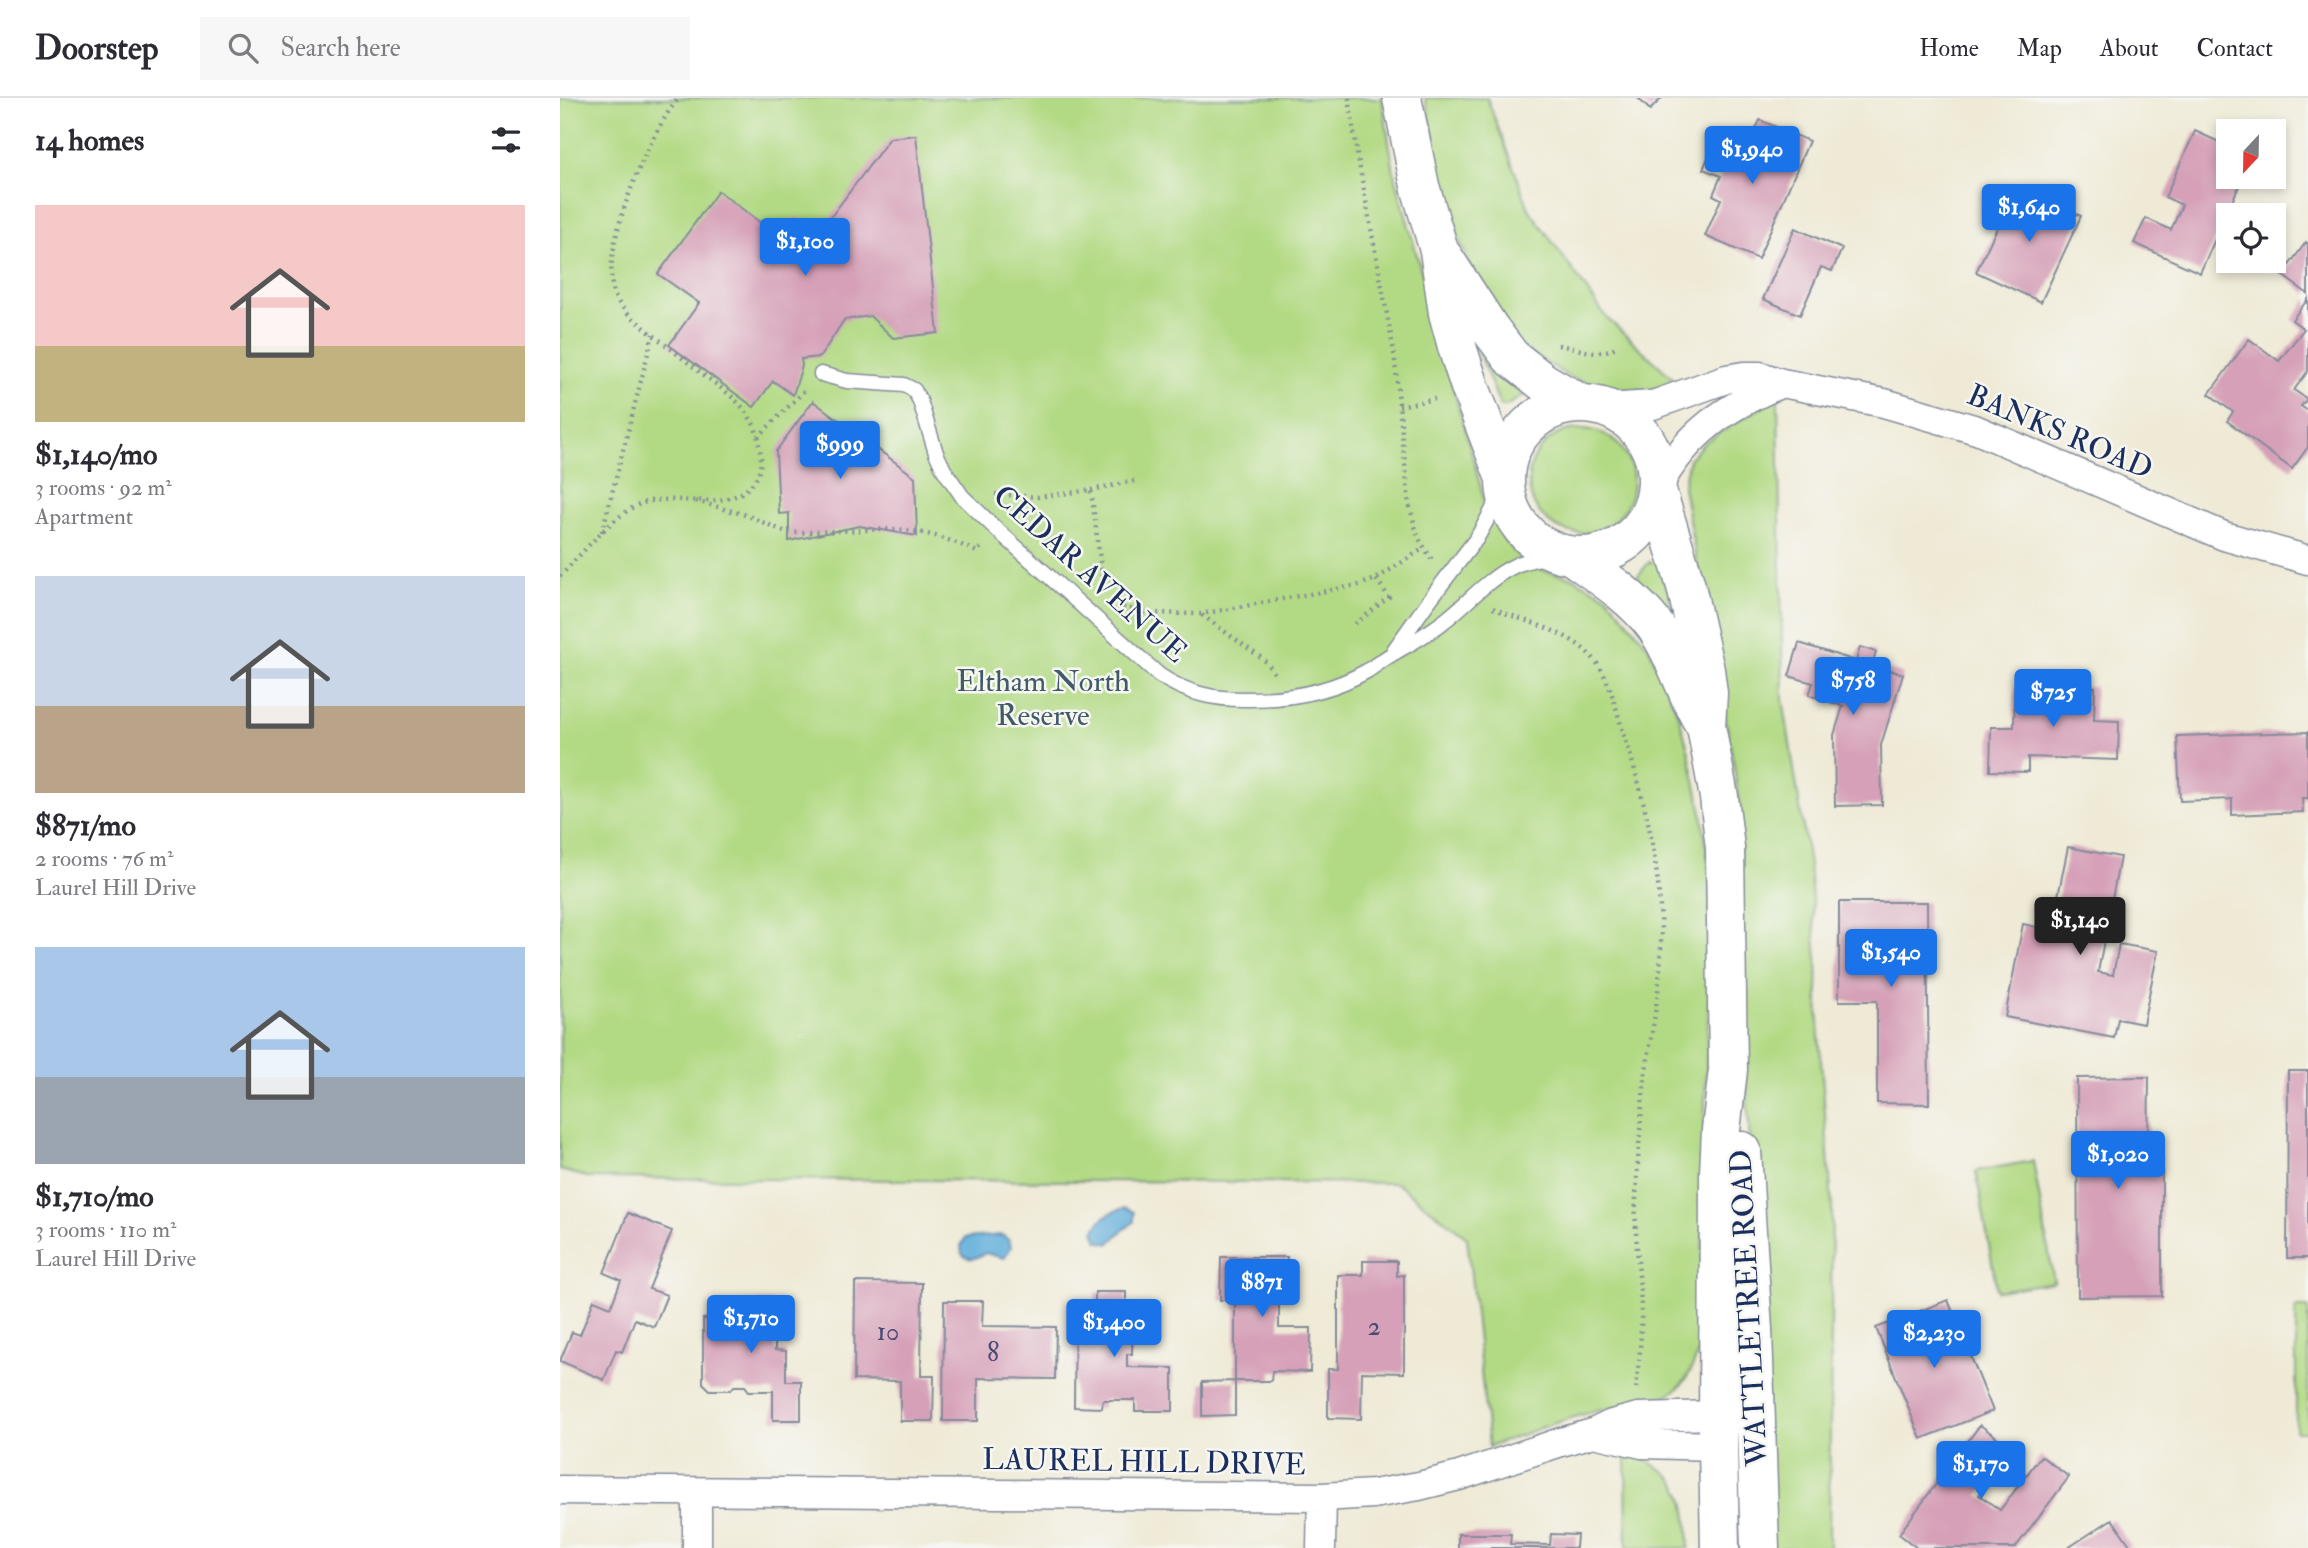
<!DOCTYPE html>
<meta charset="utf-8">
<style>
:root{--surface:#fff;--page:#f7f7f7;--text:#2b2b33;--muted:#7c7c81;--line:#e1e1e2;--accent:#1a73e8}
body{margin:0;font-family:"IM FELL Double Pica",serif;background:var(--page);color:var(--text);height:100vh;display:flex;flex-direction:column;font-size:26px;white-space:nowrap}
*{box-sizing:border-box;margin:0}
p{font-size:23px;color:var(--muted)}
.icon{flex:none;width:38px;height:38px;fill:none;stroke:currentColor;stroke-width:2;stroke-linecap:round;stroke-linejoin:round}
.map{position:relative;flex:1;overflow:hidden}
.panel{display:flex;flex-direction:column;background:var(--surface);width:560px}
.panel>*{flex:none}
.needle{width:46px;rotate:202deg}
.fabs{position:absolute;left:1656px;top:21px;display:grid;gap:14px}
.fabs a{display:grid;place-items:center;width:70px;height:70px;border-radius:0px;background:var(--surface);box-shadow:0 4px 10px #0003;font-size:35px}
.price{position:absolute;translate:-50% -60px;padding:0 16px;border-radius:7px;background:var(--accent);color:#fff;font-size:23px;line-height:46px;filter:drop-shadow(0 2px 4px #0008)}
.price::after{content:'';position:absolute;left:50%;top:42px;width:21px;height:16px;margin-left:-10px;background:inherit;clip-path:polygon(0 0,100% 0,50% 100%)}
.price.selected{background:#222;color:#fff}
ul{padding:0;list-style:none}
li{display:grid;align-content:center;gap:14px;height:371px;padding:0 35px}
li span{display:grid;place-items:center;height:217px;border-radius:0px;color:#555}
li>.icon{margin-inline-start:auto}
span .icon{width:126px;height:126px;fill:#fffc;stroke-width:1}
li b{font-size:30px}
h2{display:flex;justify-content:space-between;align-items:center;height:84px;padding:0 35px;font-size:30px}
header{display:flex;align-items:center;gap:42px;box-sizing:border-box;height:98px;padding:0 35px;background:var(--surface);border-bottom:2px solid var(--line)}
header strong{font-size:33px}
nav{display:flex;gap:38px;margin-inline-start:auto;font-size:24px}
.search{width:490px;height:63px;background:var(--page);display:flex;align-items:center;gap:18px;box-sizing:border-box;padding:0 24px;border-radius:0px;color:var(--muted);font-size:26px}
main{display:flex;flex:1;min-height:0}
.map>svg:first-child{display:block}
</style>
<header>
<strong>Doorstep</strong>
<div class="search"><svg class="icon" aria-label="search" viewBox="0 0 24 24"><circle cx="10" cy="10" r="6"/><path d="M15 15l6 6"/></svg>Search here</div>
<nav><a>Home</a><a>Map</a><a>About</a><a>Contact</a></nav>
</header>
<main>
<section class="panel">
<h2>14 homes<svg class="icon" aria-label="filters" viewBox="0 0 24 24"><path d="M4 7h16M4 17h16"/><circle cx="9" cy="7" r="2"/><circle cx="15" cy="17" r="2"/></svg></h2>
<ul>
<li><span style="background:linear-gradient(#f6c9c9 65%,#c2b280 0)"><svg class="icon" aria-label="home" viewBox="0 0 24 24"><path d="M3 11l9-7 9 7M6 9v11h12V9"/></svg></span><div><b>$1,140/mo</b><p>3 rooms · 92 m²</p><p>Apartment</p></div></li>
<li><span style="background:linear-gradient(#c9d6e8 60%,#b9a48a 0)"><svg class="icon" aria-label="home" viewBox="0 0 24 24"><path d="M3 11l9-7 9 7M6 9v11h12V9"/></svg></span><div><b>$871/mo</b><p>2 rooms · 76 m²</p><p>Laurel Hill Drive</p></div></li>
<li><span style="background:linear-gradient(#a9c7e8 60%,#9aa5b1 0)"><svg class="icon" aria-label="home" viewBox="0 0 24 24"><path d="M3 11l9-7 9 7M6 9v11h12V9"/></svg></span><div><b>$1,710/mo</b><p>3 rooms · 110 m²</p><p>Laurel Hill Drive</p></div></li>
</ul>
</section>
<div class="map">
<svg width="1748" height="1450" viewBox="0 0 1748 1450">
<rect width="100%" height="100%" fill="#f6f6f2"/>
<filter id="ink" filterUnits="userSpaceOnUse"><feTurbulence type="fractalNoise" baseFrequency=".0143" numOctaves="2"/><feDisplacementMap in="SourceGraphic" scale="14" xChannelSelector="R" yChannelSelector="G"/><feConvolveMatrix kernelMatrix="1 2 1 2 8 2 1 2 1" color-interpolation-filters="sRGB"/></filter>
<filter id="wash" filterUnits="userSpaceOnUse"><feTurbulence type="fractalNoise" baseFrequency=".00686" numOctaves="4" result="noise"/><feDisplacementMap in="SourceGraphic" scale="28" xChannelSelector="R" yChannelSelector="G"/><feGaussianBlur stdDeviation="1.57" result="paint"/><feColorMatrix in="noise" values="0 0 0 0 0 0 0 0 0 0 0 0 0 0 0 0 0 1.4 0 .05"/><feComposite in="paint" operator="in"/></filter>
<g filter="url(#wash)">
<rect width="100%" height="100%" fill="#efead6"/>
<path fill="#b2da84" stroke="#668471" stroke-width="2" d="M0,0H822L834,74L927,412L944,442L961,460L982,472L1014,480L1047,498L1088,548L1119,619L1128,651L1142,715L1149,772L1150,867L1145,1005L1141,1246C1135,1263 1128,1286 1111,1295C1090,1307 1055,1308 1032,1314C997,1323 963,1336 929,1349L907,1139L836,1085L31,1080L0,1072Z
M865,0H927L969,111L1046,219L1120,287L1087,292L1062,291L1029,285L1011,280L960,248L911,170L899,141L878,64Z
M905,222L972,292L946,308L940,307Z
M1218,299L1223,601L1249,767L1257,860L1259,937L1272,1107L1269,1450H1211L1204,1253L1185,968L1179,707L1174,668L1123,389L1129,361L1145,344Z
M969 383a52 52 0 1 1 104 0a52 52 0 1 1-104 0Z
M1089,464H1096L1099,467L1123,541L1073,484Z
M1473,1063L1494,1184L1437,1193L1416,1073Z
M1736,1210H1748V1334H1736Z
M1066,1356C1123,1373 1127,1395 1129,1450H1067Z"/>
<path fill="#61aeda" stroke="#3e6e9c" stroke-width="2" d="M565,1110L574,1114V1124L561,1134L549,1146L538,1143L534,1134C539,1121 551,1113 565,1110Z
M442,1137L449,1142L451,1149L444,1160L425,1155C416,1160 411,1164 402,1156L401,1148L405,1140Z"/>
<g id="blocks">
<path fill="#d6a0b8" d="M1078,0H1102L1090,12Z
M1200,22L1249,43L1198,161L1145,138L1161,101L1153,97L1161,78L1143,71L1157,40L1186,52Z
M1635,33L1668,48V79H1683L1640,175L1574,145L1586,120L1611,132L1622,107L1605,99Z
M356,37L378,235L333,240L310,218L284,222L260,259L241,261L242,268L233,297L213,283L194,309L109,247L139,205L98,176L158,93L221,140L236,119L248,127L267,124L330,40Z
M1457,88L1521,118L1481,204L1416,174Z
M1235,130L1282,151L1272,173L1261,169L1240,217L1203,201Z
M1746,144L1748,146V196L1722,177Z
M1748,201V273L1734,292L1747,301L1741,308L1748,313V349L1732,371L1667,323L1673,314L1649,296L1689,241L1719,263L1744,231L1732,222Z
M253,303L355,379L357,438L299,428L229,443V415L219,416L216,353Z
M1239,545L1296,563L1300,549L1316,554L1312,567L1343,576L1321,647L1322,707L1275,708L1274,637L1283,608L1249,597L1253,585L1229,578Z
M1455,588L1535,589L1534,622L1559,623L1558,662L1468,659V674L1430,673L1431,629H1454Z
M1748,634V700H1742L1743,714L1672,717V701L1620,703L1617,638Z
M1508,749L1560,759L1538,874L1553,877L1559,846L1598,853L1583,926L1558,921L1554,940L1445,919L1463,826L1481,830L1487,801L1497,803Z
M1279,804H1367L1369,1006L1317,1005V903H1279Z
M1728,973H1748V1160H1727Z
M1589,979L1588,1057H1602V1198L1518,1199L1517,980Z
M68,1115L112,1133L89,1191L107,1197L94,1229L75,1221L62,1254L56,1252L44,1282L0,1263L12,1234L20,1237L34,1202L51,1209L61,1182L44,1175Z
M661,1159H727V1193H719V1230H751L750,1274L712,1273L711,1283H675V1202H660Z
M803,1163H837V1178L844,1177V1275L802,1274L801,1321L768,1320V1271H778V1177H803Z
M295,1184L362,1185L361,1278H374L373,1323H340V1283L294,1282Z
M535,1194H566V1217L573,1218L572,1256H567V1269L613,1270V1313H575V1302H543L542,1310L514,1309L515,1204H535Z
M1388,1202L1433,1313L1361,1341L1316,1230Z
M184,1203H227L226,1234L215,1233V1252L226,1253V1283H241V1322H213V1293H189L185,1288H174L171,1292H150L143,1285V1221H155L167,1209L184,1208Z
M384,1203H423L422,1228L496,1229L495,1281L418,1280V1323H383Z
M675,1283V1317L642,1318V1284Z
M1420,1327L1453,1351L1419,1397L1440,1412L1481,1358L1509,1379L1455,1450H1357L1339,1436Z
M1552,1421L1572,1450H1508Z
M898,1436H951L950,1446L990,1447L991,1436L1017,1437L1016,1450H898Z"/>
</g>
</g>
<g filter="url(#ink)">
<use href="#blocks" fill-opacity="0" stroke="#858c9a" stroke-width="2"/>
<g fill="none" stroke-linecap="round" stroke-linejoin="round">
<g stroke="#858c9a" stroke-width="17">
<path id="lane" d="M261,276L287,283L344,287L354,292L360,303L376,355L384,372L402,398L435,430L599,577C627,596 656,602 690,601C730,601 772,593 807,573C816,567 825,560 834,555C851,545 868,536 883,524C907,506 927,481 954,468C968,461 985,459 1001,456
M834,552L868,504L917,440L945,389"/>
</g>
<g stroke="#858c9a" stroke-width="31">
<path id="street" d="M1046,310L1093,307L1166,281L1184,278H1200L1222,285L1324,305L1417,332L1664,438L1748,462
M1098,388C1128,334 1166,309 1222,285
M1033,1335L1052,1326L1078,1319L1158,1317
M0,1392L762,1399L813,1396L859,1388L899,1378L1001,1344L1033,1335L1082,1346L1158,1348
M137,1450V1394
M761,1450L762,1399"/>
</g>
<g stroke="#858c9a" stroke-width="41">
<path id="primary" d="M842,0L860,88L879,152L888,215L898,252L910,289L944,378
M884,160L930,231L951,259L983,284L1021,306
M945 382a76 76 0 1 1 152 0a76 76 0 1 1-152 0Z
M1097,393L1126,488L1145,572L1148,595L1146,628L1159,699L1165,750L1168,972L1161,1032L1159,1075L1158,1348L1160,1450
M1012,458C1042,479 1073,499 1095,528C1115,556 1124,591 1141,621
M1182,1053L1193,1232L1200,1450"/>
</g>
<path stroke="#858c9a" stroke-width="4.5" stroke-dasharray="2 5" stroke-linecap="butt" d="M789,0L797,55L834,254L849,406L858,439L872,462
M998,247C1020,250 1037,261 1057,248
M839,308L875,301
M198,339L246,291
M531,392L574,383
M435,396L477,399L531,392L543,485L546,495
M136,403L186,417L228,435L334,431C364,433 390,441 417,454L421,449
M42,434L93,236
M0,478C21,457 55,414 83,405C116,394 171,417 194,383C202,371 202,360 199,347C198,339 196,329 191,322C181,303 162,291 145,278C126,263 106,247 87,232C77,223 64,214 57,202C33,163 90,32 119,0
M563,509L586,515L641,516L799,487L816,481L864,450
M933,510C967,526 1005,530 1032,559C1050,579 1056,612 1064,637C1086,703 1102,776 1101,846C1101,893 1090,941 1084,988C1080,1025 1078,1062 1076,1099C1074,1136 1080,1174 1081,1211C1082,1237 1079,1264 1076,1290
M642,517L700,559L708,566L714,575
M795,526L829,499L816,481"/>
<use href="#lane" stroke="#fff" stroke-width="14"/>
<use href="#street" stroke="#fff" stroke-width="28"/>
<use href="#primary" stroke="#fff" stroke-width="38"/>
</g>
</g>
<g text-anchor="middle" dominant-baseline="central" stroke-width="5" stroke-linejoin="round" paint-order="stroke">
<g font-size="26" fill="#4a4b74">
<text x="814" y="1229">2</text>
<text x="328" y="1234">10</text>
<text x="433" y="1255">8</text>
</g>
<g font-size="30" fill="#1b2f5e" stroke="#f6f6f2">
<text transform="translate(1500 334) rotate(23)">BANKS ROAD</text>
<text transform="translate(530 476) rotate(42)">CEDAR AVENUE</text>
<text transform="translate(1189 1210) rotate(-93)">WATTLETREE ROAD</text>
<text transform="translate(584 1364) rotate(1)">LAUREL HILL DRIVE</text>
</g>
<g font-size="30" fill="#415a68" stroke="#f6f6f2">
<text x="483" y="583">Eltham North<tspan x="483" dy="34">Reserve</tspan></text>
</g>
</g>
</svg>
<div class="fabs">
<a><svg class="needle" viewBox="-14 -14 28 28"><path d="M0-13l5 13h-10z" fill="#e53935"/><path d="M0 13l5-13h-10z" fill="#7c7c81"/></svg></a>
<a><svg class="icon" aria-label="locate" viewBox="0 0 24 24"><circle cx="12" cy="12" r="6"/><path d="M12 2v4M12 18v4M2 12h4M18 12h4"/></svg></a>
</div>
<b class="price" style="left:1192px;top:88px">$1,940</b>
<b class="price" style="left:1469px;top:146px">$1,640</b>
<b class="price" style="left:245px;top:180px">$1,100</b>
<b class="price" style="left:280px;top:383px">$999</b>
<b class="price" style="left:1293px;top:619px">$758</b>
<b class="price" style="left:1493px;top:631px">$725</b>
<b class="price selected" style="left:1520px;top:859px">$1,140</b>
<b class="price" style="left:1331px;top:891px">$1,540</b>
<b class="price" style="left:1558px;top:1093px">$1,020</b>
<b class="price" style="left:702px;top:1221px">$871</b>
<b class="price" style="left:191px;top:1257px">$1,710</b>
<b class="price" style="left:554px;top:1261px">$1,400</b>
<b class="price" style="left:1374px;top:1272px">$2,230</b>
<b class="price" style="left:1421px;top:1403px">$1,170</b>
</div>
</main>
